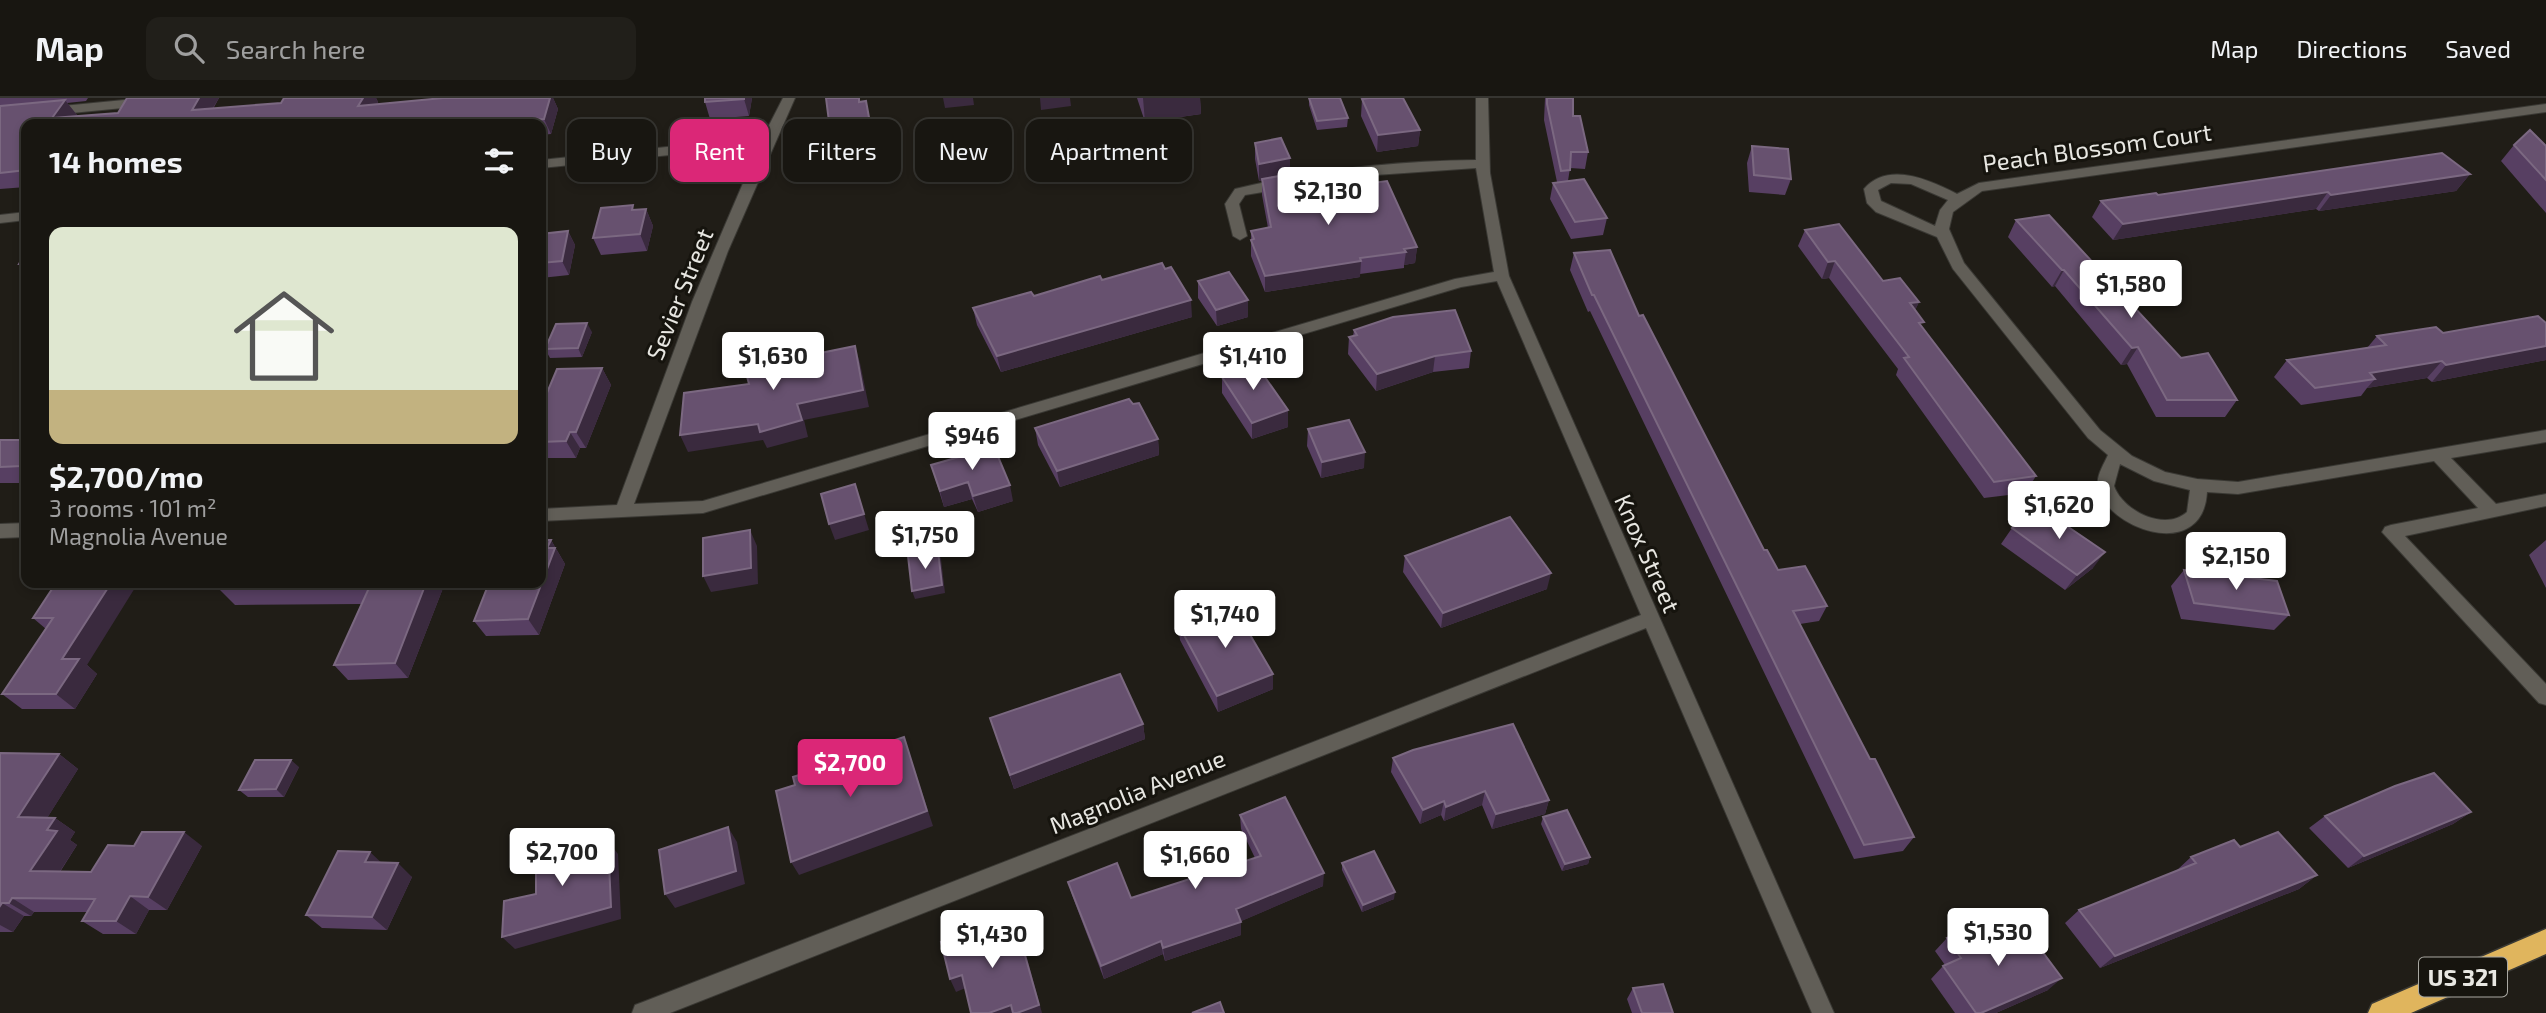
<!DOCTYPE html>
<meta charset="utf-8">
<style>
:root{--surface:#181611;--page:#211f1a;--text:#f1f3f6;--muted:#9f9f9f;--line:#363531;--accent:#db2777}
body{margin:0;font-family:"Exo 2",sans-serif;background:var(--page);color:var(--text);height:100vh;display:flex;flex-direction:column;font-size:26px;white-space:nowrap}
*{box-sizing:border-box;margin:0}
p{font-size:23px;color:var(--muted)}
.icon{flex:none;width:38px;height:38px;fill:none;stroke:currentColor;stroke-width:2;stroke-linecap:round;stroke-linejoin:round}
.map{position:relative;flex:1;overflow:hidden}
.side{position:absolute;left:21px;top:21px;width:525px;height:469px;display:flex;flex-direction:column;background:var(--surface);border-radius:14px;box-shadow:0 4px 10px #0003,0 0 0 2px var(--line)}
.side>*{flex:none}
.top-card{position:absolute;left:567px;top:21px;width:665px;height:63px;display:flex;gap:14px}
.price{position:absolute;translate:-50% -60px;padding:0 16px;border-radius:7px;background:#fff;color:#222;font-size:23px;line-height:46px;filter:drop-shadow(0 2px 4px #0008)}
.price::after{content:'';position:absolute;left:50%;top:42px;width:21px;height:16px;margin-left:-10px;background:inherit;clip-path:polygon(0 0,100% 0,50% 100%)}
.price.active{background:var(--accent);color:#fff}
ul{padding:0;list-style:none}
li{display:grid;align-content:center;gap:14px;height:371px;padding:0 28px}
li span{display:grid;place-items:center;height:217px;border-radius:14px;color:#555}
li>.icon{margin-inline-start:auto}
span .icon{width:126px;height:126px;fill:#fffc;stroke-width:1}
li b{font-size:30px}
h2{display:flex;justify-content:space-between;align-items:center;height:84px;padding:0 28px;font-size:30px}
.pill{padding:0 24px;border-radius:14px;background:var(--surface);box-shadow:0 4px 10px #0003,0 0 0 2px var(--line);font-size:24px;line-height:63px}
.pill.active{background:var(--accent);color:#fff}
header{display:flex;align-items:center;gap:42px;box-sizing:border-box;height:98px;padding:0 35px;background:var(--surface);border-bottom:2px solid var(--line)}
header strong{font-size:33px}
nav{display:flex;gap:38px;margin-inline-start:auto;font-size:24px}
.search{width:490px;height:63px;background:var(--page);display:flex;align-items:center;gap:18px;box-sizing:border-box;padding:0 24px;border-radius:14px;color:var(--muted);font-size:26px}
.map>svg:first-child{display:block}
</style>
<header>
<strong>Map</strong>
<div class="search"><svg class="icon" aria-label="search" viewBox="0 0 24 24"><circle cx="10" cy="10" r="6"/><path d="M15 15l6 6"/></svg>Search here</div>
<nav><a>Map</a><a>Directions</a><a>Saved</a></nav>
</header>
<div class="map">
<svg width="2546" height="915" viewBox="0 0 2546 915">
<rect width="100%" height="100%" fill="#201d17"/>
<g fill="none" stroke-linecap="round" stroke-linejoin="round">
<g stroke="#3a3934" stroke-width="2">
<path id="minor" d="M145,0H190L184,4L0,22V14Z
M783,0H795L728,153L634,406L703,403L1455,181L1494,174L1476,70L1361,78L1245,97L1239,106L1247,138L1240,142L1233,138L1225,106L1235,91C1313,72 1396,63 1476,62V0H1488L1490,75L1509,178L1834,915H1812L1646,530L670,915H632L635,907L643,904L1641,517L1497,183L1461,189L703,415L541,423V411L617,407L692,204L759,48L541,70V62L763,39Z
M2546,6V14L1982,93L1953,114L1949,131L1964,165L2100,332L2132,358L2165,374L2197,381L2238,384L2546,332V344L2451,360L2496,406L2546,396V408L2405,438L2546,586V607L2539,605L2382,434L2385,429L2391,427L2478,410L2434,363L2238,396L2207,394C2203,466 2104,430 2098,388C2096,378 2104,366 2108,357L2088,340L1953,171L1937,139L1876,114L1867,105L1864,91C1888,63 1930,82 1957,96L1979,85ZM1891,85L1911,86L1948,102L1940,112L1935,128L1881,103L1878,92ZM2120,366L2154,383L2190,392L2187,414C2165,434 2123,413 2114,388Z
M26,114V122L0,125V117Z
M26,425V439L0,440V426Z"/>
</g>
<g stroke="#3a3934" stroke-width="3">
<path id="highway" d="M2546,831V856L2411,915H2368L2372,906Z"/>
</g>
<use href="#minor" fill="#615e57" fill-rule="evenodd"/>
<use href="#highway" fill="#e0b55d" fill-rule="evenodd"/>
</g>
<path fill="#573f62" d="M0,0H88L86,3L67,5L77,17L76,18L118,15L127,0H219L213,11L363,0H376L378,4L377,6L443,0H553L558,11L551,36L541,37V26H26V89L0,91Z
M705,0H752L749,18L710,21L705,4Z
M1137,0H1200L1201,16L1145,24Z
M1309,0H1340L1348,20L1347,29L1317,32L1309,7Z
M1545,0H1573V18L1588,54L1585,71L1570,70L1568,83L1607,120L1603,137L1571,141L1550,101L1553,85L1557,84L1544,22Z
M1362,1L1420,32L1418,48L1377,54L1361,18Z
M1255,45L1290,76L1310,104L1357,97V87L1417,149L1415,165L1404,167V170L1360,176V179L1265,194L1251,158V133L1268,130L1262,97V82L1259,83L1255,61Z
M2514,47L2546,48V115L2501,63Z
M1752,48L1791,81L1785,97L1749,94L1747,65Z
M2470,76L2456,93L2319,113L2316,111L2113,142L2092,119L2101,103L2158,97Z
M646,111L653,128L647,153L601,157L593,140L635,112Z
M2016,122L2181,260L2237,302L2225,319H2156L2127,266L2121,267L2055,188L2052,189L2008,139Z
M1805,132L1883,183L1919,204L1915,212L1922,229L2036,378L2025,395L1984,400L1896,277L1898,271L1829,180L1822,181L1798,148Z
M568,133L575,147L569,177L541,180V136Z
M26,154V175L19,166Z
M1574,155L1639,218L1764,452L1778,472L1827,508L1819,523L1800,526L1870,661L1914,739L1903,753L1854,761L1590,213L1588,214L1570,172Z
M1102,182L1192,219L1001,274L977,227L973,210L1034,198Z
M1198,183L1248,219L1217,228L1198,200Z
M2546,225V262L2432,284L2427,280L2367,290L2361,298L2301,307L2274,279L2287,262L2367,250L2377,238L2443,235Z
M1354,232L1471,253L1469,270L1433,274L1376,293L1348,256L1349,239L1353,238Z
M592,234L582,259L550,260L545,251Z
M602,270L611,287L586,350H580L576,360H542L541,358V309Z
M1222,273L1288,312V329L1252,341L1222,295Z
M1035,330L1158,341L1159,357L1060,389L1038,347Z
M1308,331L1364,370L1321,380L1307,348Z
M0,342H26V385H0Z
M931,367L1013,403L978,414L972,401L944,409Z
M2012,430L2093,470L2065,492L2001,446Z
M551,442L565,466L539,537L486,538L474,523Z
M2546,442V490L2529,457Z
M1405,458L1547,491L1441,530L1403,474Z
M2184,472L2289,517L2274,532L2181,521L2171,488Z
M56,485L87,567L97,576L75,611H22L2,596L46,531L33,520Z
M223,485H445L408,580L348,582L334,567L361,506L235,507L219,491Z
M1178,526L1273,591L1218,614L1180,542Z
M990,620L1143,626L1145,641L1014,691Z
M0,655L59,656L78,671L47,720H55L75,734L70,742L77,747L60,774H91L202,748L167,812H149L136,836H103L82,823L88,814H34L31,818H24L13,834H0Z
M1393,660L1549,702L1545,716L1492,731L1482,707L1444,723L1441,717L1420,726L1391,674Z
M299,669L284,699H248L239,692Z
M2471,714L2453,726L2348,770L2309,730L2325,718Z
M1240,717L1323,788L1241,823V837L1165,863L1163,856L1104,881L1072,797L1068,784L1131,800L1255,760L1241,731Z
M1543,719L1590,759L1588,766L1562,773L1541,726Z
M2240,749L2317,777L2299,791L2100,870L2065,825L2079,812L2176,773L2191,759Z
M381,764L412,779L387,832L322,830L306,817Z
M1342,765L1394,801L1362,814L1342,772Z
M1947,840L2000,845L2048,892L1996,915H1955L1931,881L1943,868L1945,867L1935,853Z
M1633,890L1673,915H1632L1627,901Z"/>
<path fill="#3a2a3e" d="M199,0H219L203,26L192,12Z
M363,0H376L378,4L367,23L358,8Z
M547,0H553L558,11L551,36L544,21Z
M744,0H752L749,18L744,1Z
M943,0H973L974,7L945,10Z
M1040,0H1070L1071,8L1041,12Z
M1143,0H1200L1201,16L1145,24Z
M65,2L77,17L70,26L52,20Z
M866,3L876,50L867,51L869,63L837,69L833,55L864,37Z
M1420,32L1418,48L1377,54L1378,37Z
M1290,60V77L1259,83V66Z
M2470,76L2456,93L2319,113L2331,97Z
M2328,94L2316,111L2113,142L2123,126Z
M646,111L653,128L647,153L640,136Z
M568,133L575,147L569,177L562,163Z
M1417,149L1415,165L1404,167L1406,154L1404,151Z
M1361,163L1360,179L1265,194V178Z
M1835,163L1829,180L1822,181L1828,164Z
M2062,172H2064L2055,188L2052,189Z
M1191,202L1192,219L1001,274L997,258Z
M1248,202V219L1217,228L1216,212Z
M1919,204L1911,221L1910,205Z
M587,225L592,234L582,259L578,250Z
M855,248L860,265L869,309L804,322L808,339L767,350L763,342L688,354L680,337L797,306Z
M2546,248V262L2432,284L2446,267Z
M2138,249L2127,266L2121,267L2132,250Z
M1435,258L1433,274L1376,293L1377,276Z
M2442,263L2427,280L2367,290L2375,281L2370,275Z
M602,270L611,287L586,350L576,334Z
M1288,312V329L1252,341V325Z
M570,334L580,350L576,360L566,343Z
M1158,341L1159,357L1060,389L1057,373Z
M1365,354L1364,370L1321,380L1322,364Z
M25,365L26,366V373L22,368Z
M968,384L972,401L944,409L940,393Z
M855,386L869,432L835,442L829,426Z
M1010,387L1013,403L978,414L973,398Z
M750,432L757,448L758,486L711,494L703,478Z
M551,442L565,466L539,537L528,521L547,450Z
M938,453L941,461L945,495L915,501L912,493Z
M2105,454L2093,470L2065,492L2077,477Z
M1551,475L1547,491L1441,530L1443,515Z
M111,485H138L87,567L97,576L75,611L56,596L62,561Z
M426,485H445L408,580L395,565Z
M1273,576V591L1218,614L1217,598Z
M1143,626L1145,641L1014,691L1010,677Z
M904,639L933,728L799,777L791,764Z
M59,656L78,671L39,733L18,719Z
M291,662L299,669L284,699L276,691Z
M1485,693L1482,707L1444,723L1446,709Z
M1549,702L1545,716L1492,731L1496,716Z
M1444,703L1441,717L1420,726L1423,712Z
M2471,714L2453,726L2348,770L2364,758Z
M55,720L75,734L70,742L77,747L51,787L30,773L47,732Z
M728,729L737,744L745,786L675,810L665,796Z
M184,734L202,748L167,812L148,799Z
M570,742L581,755L571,754Z
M608,743L618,756L621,821L515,851L502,839Z
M370,754L385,768L365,764Z
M1590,759L1588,766L1562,773L1565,766Z
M398,765L412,779L387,832L372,819Z
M1324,775L1323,788L1237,825L1236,811Z
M2317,777L2299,791L2100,870L2115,858Z
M1395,794L1394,801L1362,814L1363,807Z
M130,798L149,812L136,836L116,823Z
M12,800L34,814L31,818L9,805Z
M2,805L24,818L13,834L0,827V808Z
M1241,824V837L1165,863L1163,850Z
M1017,829L1022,842L1042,915H1017Z
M1161,843L1163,856L1104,881L1101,868Z
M962,877L968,889L956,894L950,881Z
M2062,880L2048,892L1996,915H1981Z
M1011,907L1014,915H989Z"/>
<path fill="#67516f" stroke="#7b6881" stroke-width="2" d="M127,0H199L192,12L281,5L284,0H363L358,8L443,0H550L544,21L467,26H26V72L0,75V8L65,2L52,20L118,15Z
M705,0H744V1L705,4Z
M826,0H859V4L866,3L872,36L864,37L866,50L833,55Z
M1309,0H1340L1348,20L1317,23Z
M1369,0H1403L1420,32L1378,37L1362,1Z
M1547,0H1573V18H1580L1588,54H1571L1570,72L1561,73L1547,6Z
M2530,32L2546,48V82L2514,47Z
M1281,40L1290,60L1259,66L1255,45Z
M1752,48L1788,51L1791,81L1754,77Z
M2442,55L2470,76L2331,97L2328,94L2123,126L2101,103L2156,95L2158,97Z
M1297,75L1310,104L1362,97L1357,87L1387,83L1417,149L1404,151L1406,154L1360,160L1361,163L1265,178L1251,142L1254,141L1251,133L1271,129L1262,81Z
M1584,81L1607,120L1575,124L1553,85Z
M633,107L632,112L646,111L640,136L593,140L601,110Z
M2049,117L2181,260L2208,255L2237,302H2167L2138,249L2132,250L2064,172H2062L2016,122Z
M1839,126L1883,183L1900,180L1919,204L1910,205L1924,224L1919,225L2036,378L1994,384L1904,260L1909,259L1835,163L1828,164L1805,132Z
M568,133L562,163L541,165V136Z
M1610,152L1639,218L1643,217L1764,452H1767L1778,472L1805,468L1827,508L1793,513L1870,661H1875L1914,739L1864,747L1594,197H1592L1574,155Z
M26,154V166H19Z
M1162,165L1165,171L1171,169L1191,202L997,258L973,210L1031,194L1034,198L1100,178L1102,182Z
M1229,174L1248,202L1216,212L1198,183Z
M1455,212L1471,253L1435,258L1377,276L1349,239L1357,237L1354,232L1393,219Z
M2538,218L2546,225V248L2446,267L2442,263L2370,275L2375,281L2315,290L2287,262L2386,247L2377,238L2436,229L2443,235Z
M587,225L578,250L545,251L556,226Z
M855,248L863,292L797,306L802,322L760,334L758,326L680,337L684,295L749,286L744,267L785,257L786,262Z
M1253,262L1288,312L1252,325L1222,279L1225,278L1222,273Z
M602,270L576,334H570L566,343L541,344V309L557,271Z
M1129,301L1133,306L1139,305L1158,341L1057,373L1035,330Z
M1349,322L1365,354L1322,364L1308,331Z
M0,342H26V365H25L22,368L0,369Z
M994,349L1010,387L973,398L968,384L940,393L931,367Z
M855,386L864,416L829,426L821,396Z
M2039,409L2105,454L2077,477L2012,430Z
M1510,419L1551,475L1443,515L1405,458Z
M750,432L751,470L703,478V440Z
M541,442H551L547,450H555L528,521L474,523L489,485H541Z
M938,453L942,487L912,493L908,458Z
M2184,472L2277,483L2289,517L2194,505Z
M56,485H111L62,561H79L56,596H2L53,520H33Z
M223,485H426L395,565L334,567L369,490L219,491Z
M1232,506L1273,576L1217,598L1178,526Z
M1120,576L1143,626L1010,677L990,620Z
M1513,626L1549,702L1496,716L1485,693L1446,709L1444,703L1423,712L1393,660L1413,652Z
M904,639L927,713L791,764L776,693L795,687L793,679L818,671L817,668Z
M0,655L59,656L18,719L55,720L47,732L57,733L30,773L91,774L108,747L134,748L142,734H184L148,799L130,798L116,823H82L95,801L12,800L9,805H2L0,808Z
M255,662H291L276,691L239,692Z
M2434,675L2471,714L2364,758L2325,718L2395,688Z
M1285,699L1324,775L1236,811L1241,824L1163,850L1161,843L1101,868L1068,784L1117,765L1131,800L1261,758L1240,717Z
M1567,712L1590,759L1565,766L1543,719Z
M728,729L736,773L665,796L659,752Z
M2278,734L2317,777L2115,858L2079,812L2196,765L2191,759L2234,742L2240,749Z
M570,742L571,754L608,743L611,809L502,839L504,803L536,796V763L543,761V750Z
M338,753L370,754L365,764L398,765L372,819L306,817Z
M1374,753L1395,794L1363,807L1342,765Z
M1984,825L2000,845L2027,833L2062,880L1981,915H1976L1943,868L1961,860L1947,840Z
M992,826L994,837L1017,829L1039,907L1017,915H1013L1011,907L989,915H971L962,877L950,881L941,844Z
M1663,886L1673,915H1642L1633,890Z
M1220,904L1224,915H1192Z"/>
<g text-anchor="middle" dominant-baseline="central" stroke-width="6" stroke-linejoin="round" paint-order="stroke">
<rect fill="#16140e" stroke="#a9a8a2" stroke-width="2" x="2419" y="859.5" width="88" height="39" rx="5"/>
<g font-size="23" font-weight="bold" fill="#e8e7e2">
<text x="2463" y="879">US 321</text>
</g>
<g font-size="24" fill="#e8e7e2" stroke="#16140e">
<text transform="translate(2097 49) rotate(-8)">Peach Blossom Court</text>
<text transform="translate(679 196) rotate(-68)">Sevier Street</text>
<text transform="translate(1648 455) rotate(66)">Knox Street</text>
<text transform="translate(1137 693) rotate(-22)">Magnolia Avenue</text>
</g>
</g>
</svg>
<b class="price" style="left:1328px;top:129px">$2,130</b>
<b class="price" style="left:2131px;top:222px">$1,580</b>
<b class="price" style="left:773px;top:294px">$1,630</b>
<b class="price" style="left:1253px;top:294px">$1,410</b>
<b class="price" style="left:972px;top:374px">$946</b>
<b class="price" style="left:2059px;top:443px">$1,620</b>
<b class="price" style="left:925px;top:473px">$1,750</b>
<b class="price" style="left:2236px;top:494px">$2,150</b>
<b class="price" style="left:1225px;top:552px">$1,740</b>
<b class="price active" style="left:850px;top:701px">$2,700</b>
<b class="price" style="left:562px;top:790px">$2,700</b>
<b class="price" style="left:1195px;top:793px">$1,660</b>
<b class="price" style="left:1998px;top:870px">$1,530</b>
<b class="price" style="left:992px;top:872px">$1,430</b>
<div class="top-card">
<a class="pill">Buy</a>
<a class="pill active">Rent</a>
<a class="pill">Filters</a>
<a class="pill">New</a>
<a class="pill">Apartment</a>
</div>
<section class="side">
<h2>14 homes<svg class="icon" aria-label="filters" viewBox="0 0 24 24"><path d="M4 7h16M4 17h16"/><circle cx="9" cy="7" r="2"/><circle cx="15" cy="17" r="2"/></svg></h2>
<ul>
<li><span style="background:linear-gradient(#dfe7d0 75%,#c2b280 0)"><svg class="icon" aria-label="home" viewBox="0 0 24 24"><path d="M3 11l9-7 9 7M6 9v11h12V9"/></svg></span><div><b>$2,700/mo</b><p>3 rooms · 101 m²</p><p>Magnolia Avenue</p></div></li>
</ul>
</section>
</div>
